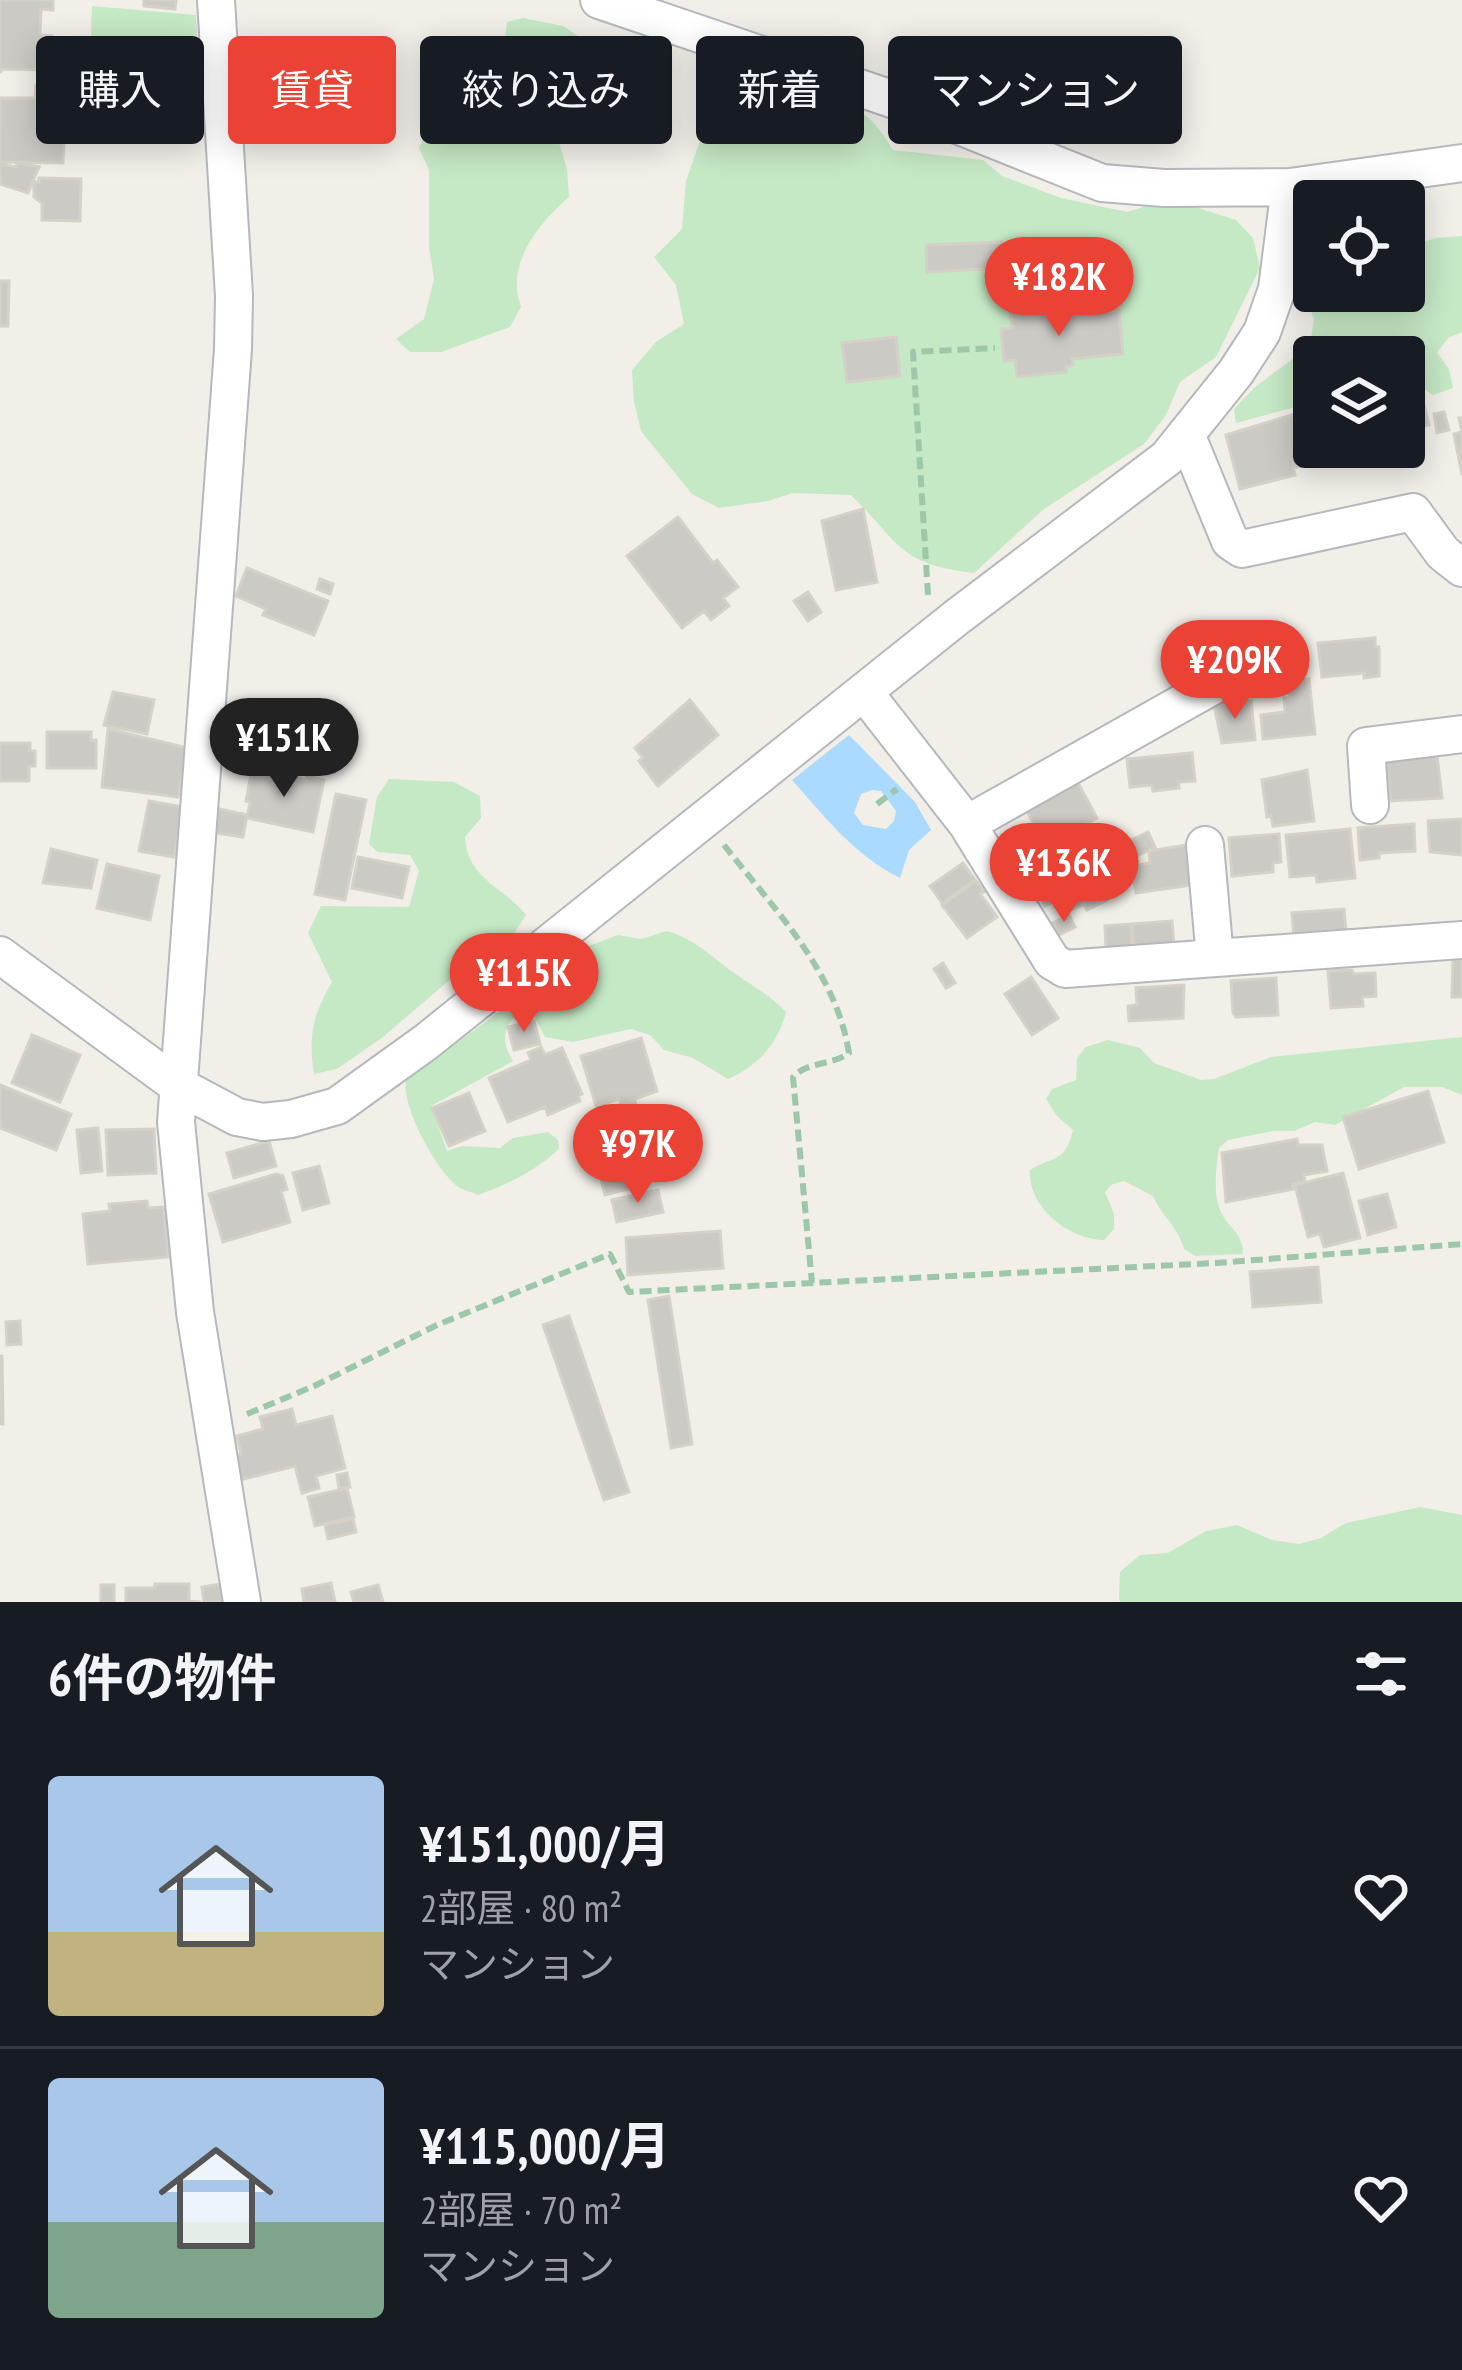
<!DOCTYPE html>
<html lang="ja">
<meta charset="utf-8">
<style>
:root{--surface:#171b24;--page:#20242c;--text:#f1f3f6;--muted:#9ea1a6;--line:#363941;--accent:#ea4335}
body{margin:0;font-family:"PT Sans Narrow","Noto Sans JP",sans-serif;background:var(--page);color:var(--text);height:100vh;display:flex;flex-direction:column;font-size:45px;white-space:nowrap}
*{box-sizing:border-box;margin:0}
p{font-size:39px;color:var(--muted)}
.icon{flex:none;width:66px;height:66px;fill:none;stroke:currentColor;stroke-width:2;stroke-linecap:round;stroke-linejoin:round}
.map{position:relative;height:1602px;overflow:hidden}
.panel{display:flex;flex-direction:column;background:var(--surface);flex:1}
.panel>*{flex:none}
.banner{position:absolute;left:36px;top:36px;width:1392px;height:108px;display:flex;gap:24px}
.fabs{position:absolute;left:1293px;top:180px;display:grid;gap:24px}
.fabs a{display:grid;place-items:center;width:132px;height:132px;border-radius:12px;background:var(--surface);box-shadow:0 6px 30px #0003;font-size:60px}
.price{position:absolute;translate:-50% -102px;padding:0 27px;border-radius:42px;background:var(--accent);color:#fff;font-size:39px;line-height:78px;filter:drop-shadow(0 3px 6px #0008)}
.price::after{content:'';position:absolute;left:50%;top:72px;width:36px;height:27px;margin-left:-18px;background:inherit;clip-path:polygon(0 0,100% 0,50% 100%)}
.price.current{background:#222;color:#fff}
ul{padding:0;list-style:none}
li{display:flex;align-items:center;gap:36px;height:300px;padding:0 48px}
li+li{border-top:3px solid var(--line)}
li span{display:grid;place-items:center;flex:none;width:336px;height:240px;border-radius:12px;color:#555}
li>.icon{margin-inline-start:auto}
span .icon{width:144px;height:144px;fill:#fffc;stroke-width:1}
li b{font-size:51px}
h2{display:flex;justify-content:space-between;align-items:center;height:144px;padding:0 48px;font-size:51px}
.chip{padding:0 42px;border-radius:12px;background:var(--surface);box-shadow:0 6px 30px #0003;font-size:42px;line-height:108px}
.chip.current{background:var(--accent);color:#fff}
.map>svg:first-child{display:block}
</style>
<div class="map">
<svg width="1462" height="1602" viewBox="0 0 1462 1602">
<rect width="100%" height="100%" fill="#f1efe8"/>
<path fill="#c5e8c5" d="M92,6L196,15L202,131L88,127Z
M523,18L563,26L584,40L581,80L567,107L559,143L567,169L569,197C538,224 505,264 521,307L510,327L441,352H410L396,339L424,319L434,279L429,247V170L419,148L441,97L486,77L505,38L507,22Z
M729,103L804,121C850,97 866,106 893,150L983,160L1002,176L1061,198L1127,212L1170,199L1236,220L1253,238L1260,268L1216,357L1180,382L1166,415L1144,444L1044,509L974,573C898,564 901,544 851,495L793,493L768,501L719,508L692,494L641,431L634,402L632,370L656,342L684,324L676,285L654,257L682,229L686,181L702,135L711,118Z
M1462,236V332L1448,338L1437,353L1449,369L1453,388L1433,395L1419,386L1404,390V357H1314V402L1236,423L1234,409L1255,387L1310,346L1314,318L1303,295L1314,260V291H1404V248L1436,238Z
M389,779L454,782L480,796L481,818L465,837C467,879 504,887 526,915L515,932L453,977L383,1037L337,1069L314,1074C308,1035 313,1015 332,982L308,933L321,906L409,907L419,871L410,855L378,852L369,844L377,797Z
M667,931C698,940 714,960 740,977C757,989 771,996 786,1012C778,1044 758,1066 728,1079L693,1058L664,1050L650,1035L631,1029L573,1042L545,1037L534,1016L512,1019C501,1034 504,1046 513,1061L431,1106L447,1151L462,1146L500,1148L513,1138L548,1132L558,1140L559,1149C535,1171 509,1184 478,1195C472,1192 466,1191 460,1188C437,1173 401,1106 406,1080L589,946L618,935L641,939Z
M1462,1037V1095L1442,1087H1404L1335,1125L1315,1122L1294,1131H1273L1228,1140L1219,1148C1216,1167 1213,1192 1220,1210C1227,1228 1243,1231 1243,1254L1195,1256L1184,1249C1178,1226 1162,1217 1153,1196L1124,1181L1112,1184L1105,1192L1114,1214V1229L1104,1240C1069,1239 1028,1208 1030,1170C1055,1155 1065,1163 1073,1130L1057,1116L1046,1099L1052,1089L1076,1080L1077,1058L1086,1047L1108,1040L1140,1048L1154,1063L1201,1080L1214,1079L1271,1057Z
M1420,1507L1462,1515V1602H1120L1119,1598L1120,1572L1140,1555L1168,1553L1206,1531L1237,1525L1272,1540L1299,1544L1321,1538L1346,1523Z"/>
<path fill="#aadaff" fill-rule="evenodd" d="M849,735L915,802L931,830L909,850L900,878C854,855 826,818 792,780ZM872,790L881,791L896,811L894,821L886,829L863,825L854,813L861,794Z"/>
<path fill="#cccac5" stroke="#d6d1c6" stroke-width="3" d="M0,0H53V10L41,9L40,35L52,36L51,70L2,69L0,73Z
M144,0H176L175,9L144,6Z
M36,85H68V103H85L84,142H64L63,163L0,162V98H35Z
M17,163L39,167L28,193L0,184V164L16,167Z
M39,178L81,179L80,221L42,220V203L34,197V182H39Z
M1002,242L1003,268L927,272L926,245Z
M0,281H9L8,326H0Z
M1059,304L1067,315L1119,310L1123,354L1072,359L1073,365L1066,366V372L1017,377L1015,360L1004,361L1001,329L1012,328L1010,310Z
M896,337L900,376L847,382L842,343Z
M1423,401L1429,425L1404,431V405Z
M1314,408V447H1325L1328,459L1293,468L1295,475L1240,489L1226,435Z
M1444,412L1449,430L1437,433L1434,414Z
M1459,418H1462V475L1454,434L1462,432Z
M863,509L877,582L836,590L822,521Z
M678,517L713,563L717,560L738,587L723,598L729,606L711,620L704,611L682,628L627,556Z
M247,568L328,601L314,635L263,615L266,609L236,596Z
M320,579L333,584L330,594L317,589Z
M808,592L821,612L808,621L794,601Z
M1375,638V647H1379V676L1364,678V673L1322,677L1318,643Z
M1309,679L1315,734L1263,739L1261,715L1285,712L1284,698H1290L1289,681Z
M113,692L154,700L147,734L104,725Z
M690,700L718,735L658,786L639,761L643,758L635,748Z
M1251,701L1255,740L1222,743L1214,705Z
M108,729L187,748L178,797L102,787Z
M47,732H91V740H96V768H47Z
M0,743H30V751H35V766H29V781H0Z
M1192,753L1195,781L1178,782L1179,788L1153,791L1152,785L1130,787L1127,759Z
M1437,755L1442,798L1391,801L1386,761Z
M252,769L306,780L307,776L324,780L313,832L247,818L250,802L246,801Z
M1307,770L1314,821L1273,826L1271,815L1267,817L1262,780Z
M1077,781L1097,818L1045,845L1025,808Z
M336,794L366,800L345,900L315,894Z
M149,801L183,807L174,857L139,851Z
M215,808L247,815L243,837L210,832Z
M1462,819V855L1430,852L1428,821Z
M1414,824L1415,851L1379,853V858L1360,860L1358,828Z
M1350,829L1355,878L1317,882L1316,875L1290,877L1286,835Z
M1148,832L1155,847L1137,856L1129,841Z
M1279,834L1281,862L1273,863V872L1232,876L1229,838Z
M1036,836L1052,865L1025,880L1009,851Z
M1187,845L1192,885L1136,893L1132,866L1150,863L1149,851Z
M51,849L97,860L91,888L43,883Z
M358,857L409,867L402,898L352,888Z
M1105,857L1119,885L1104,893L1107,900L1087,910L1084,904L1064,913L1057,900L1045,906L1037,891Z
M963,863L975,880L942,903L930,886Z
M107,864L159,876L150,920L97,908Z
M976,881L984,892L980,894L997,917L967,938L942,905Z
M1344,909L1346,933L1294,938L1292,913Z
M1069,915L1075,927L1059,935L1053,923Z
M1172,921L1174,946L1134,948L1132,924Z
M1131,924L1132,949L1106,951L1105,926Z
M1453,960H1462V997H1452Z
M943,963L955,983L946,988L934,969Z
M1352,970L1353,974L1375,973L1376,996L1362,997L1363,1006L1331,1008L1328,971Z
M1031,977L1058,1018L1032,1035L1005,994Z
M1276,978L1278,1015L1236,1017L1233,1013L1231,981Z
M1184,985L1183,1018L1129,1021L1128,1006L1137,1005L1136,988Z
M534,1021L540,1044L514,1050L508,1027Z
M32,1035L80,1055L60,1102L12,1083Z
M641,1038L657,1091L621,1104L619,1099L596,1106L581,1056Z
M541,1047L545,1055L562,1048L582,1094L578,1096L580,1101L548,1115L545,1107L508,1122L489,1078L531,1060L528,1053Z
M0,1085L71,1114L56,1150L0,1128Z
M1428,1091L1444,1142L1359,1169L1343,1117Z
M469,1093L485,1131L449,1146L432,1108Z
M635,1102L639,1115L626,1119L622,1106Z
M661,1113L670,1149L641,1156L629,1124Z
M98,1128L102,1171L81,1173L77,1130Z
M154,1129L156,1173L108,1175L106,1130Z
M1297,1139L1298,1145H1322L1327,1171L1304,1175L1305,1182L1293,1184L1294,1189L1226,1202L1222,1153Z
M269,1141L276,1166L234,1178L227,1153Z
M319,1166L329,1203L303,1210L293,1173Z
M632,1167L636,1187L605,1195L600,1175Z
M1343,1173L1360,1238L1324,1247L1320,1234L1308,1237L1295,1185Z
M276,1174L283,1176L287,1189L281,1191L290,1222L223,1242L209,1194Z
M658,1190L663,1212L617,1222L612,1200Z
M1387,1194L1396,1227L1368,1235L1359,1201Z
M147,1201L148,1208L164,1207L168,1257L88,1264L83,1214L110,1211L109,1204Z
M720,1231L723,1268L628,1275L626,1238Z
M1318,1267L1321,1302L1253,1307L1250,1272Z
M669,1296L692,1444L671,1448L648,1300Z
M569,1316L629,1492L604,1500L543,1325Z
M20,1321L21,1344L7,1345L6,1322Z
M0,1356H2L3,1424H0Z
M292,1409L296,1425L332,1416L345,1468L316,1476L319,1488L302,1493L295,1466L240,1480L233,1455L241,1454L237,1436L263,1429L260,1417Z
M347,1473L350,1487L339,1489L337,1475Z
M347,1488L354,1517L315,1526L308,1497Z
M353,1519L356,1532L328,1539L325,1525Z
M331,1583L335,1602H304L302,1589Z
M155,1584H189V1601L201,1602H126V1588H155Z
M222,1584L224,1602H204L202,1587Z
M101,1585H114V1602H101Z
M378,1585L383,1602H354L351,1592Z"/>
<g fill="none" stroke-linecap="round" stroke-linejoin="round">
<g stroke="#b5b8bc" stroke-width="40">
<path id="minor" d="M216,0L234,296L233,349L176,1122L195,1312L242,1602
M599,0L892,99L1102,183L1164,188L1290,187
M1186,434L1230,541L1242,549L1413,512L1443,553L1462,568
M864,692L967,824L1052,961L1065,969L1462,940
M1370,805L1366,746L1462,734
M967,824L1225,679
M1205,845L1215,958
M0,955L177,1085L237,1117L263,1122L291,1119L337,1106L426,1042L957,617L1167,458L1236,372L1262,332L1277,289L1290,187L1462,163"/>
</g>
<path stroke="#9cc7a9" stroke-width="6" stroke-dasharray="12 6" stroke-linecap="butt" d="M928,595L913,352L995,348
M877,804L897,789
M724,845C774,909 836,971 849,1053C831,1066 808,1061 793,1077L812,1283
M247,1414L314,1386L437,1325L610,1254L629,1292L1216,1263L1462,1244"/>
<use href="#minor" stroke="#fff" stroke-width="36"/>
</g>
</svg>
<div class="fabs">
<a><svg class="icon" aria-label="locate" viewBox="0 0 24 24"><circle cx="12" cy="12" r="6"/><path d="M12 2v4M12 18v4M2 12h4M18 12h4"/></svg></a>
<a><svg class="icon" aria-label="layers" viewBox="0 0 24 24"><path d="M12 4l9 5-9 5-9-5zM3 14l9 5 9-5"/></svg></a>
</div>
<b class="price" style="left:1059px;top:339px">¥182K</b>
<b class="price" style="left:1235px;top:722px">¥209K</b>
<b class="price current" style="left:284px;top:800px">¥151K</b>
<b class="price" style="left:1064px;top:925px">¥136K</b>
<b class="price" style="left:524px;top:1035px">¥115K</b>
<b class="price" style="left:638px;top:1206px">¥97K</b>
<div class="banner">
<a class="chip">購入</a>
<a class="chip current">賃貸</a>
<a class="chip">絞り込み</a>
<a class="chip">新着</a>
<a class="chip">マンション</a>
</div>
</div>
<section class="panel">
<h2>6件の物件<svg class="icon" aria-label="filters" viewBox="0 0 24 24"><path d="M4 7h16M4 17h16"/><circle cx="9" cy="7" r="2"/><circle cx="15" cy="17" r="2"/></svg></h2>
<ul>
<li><span style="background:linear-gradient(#a9c7e8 65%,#c2b280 0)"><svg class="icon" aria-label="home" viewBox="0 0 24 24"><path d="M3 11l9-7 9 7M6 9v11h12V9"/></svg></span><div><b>¥151,000/月</b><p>2部屋 · 80 m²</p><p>マンション</p></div><svg class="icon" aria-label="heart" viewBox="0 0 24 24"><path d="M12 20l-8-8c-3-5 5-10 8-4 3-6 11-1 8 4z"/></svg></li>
<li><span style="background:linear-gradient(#a9c7e8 60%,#7fa58c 0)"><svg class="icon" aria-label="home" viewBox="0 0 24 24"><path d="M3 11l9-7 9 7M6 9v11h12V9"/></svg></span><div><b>¥115,000/月</b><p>2部屋 · 70 m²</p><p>マンション</p></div><svg class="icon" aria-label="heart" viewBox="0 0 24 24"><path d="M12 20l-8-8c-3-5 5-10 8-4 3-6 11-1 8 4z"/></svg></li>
</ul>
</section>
